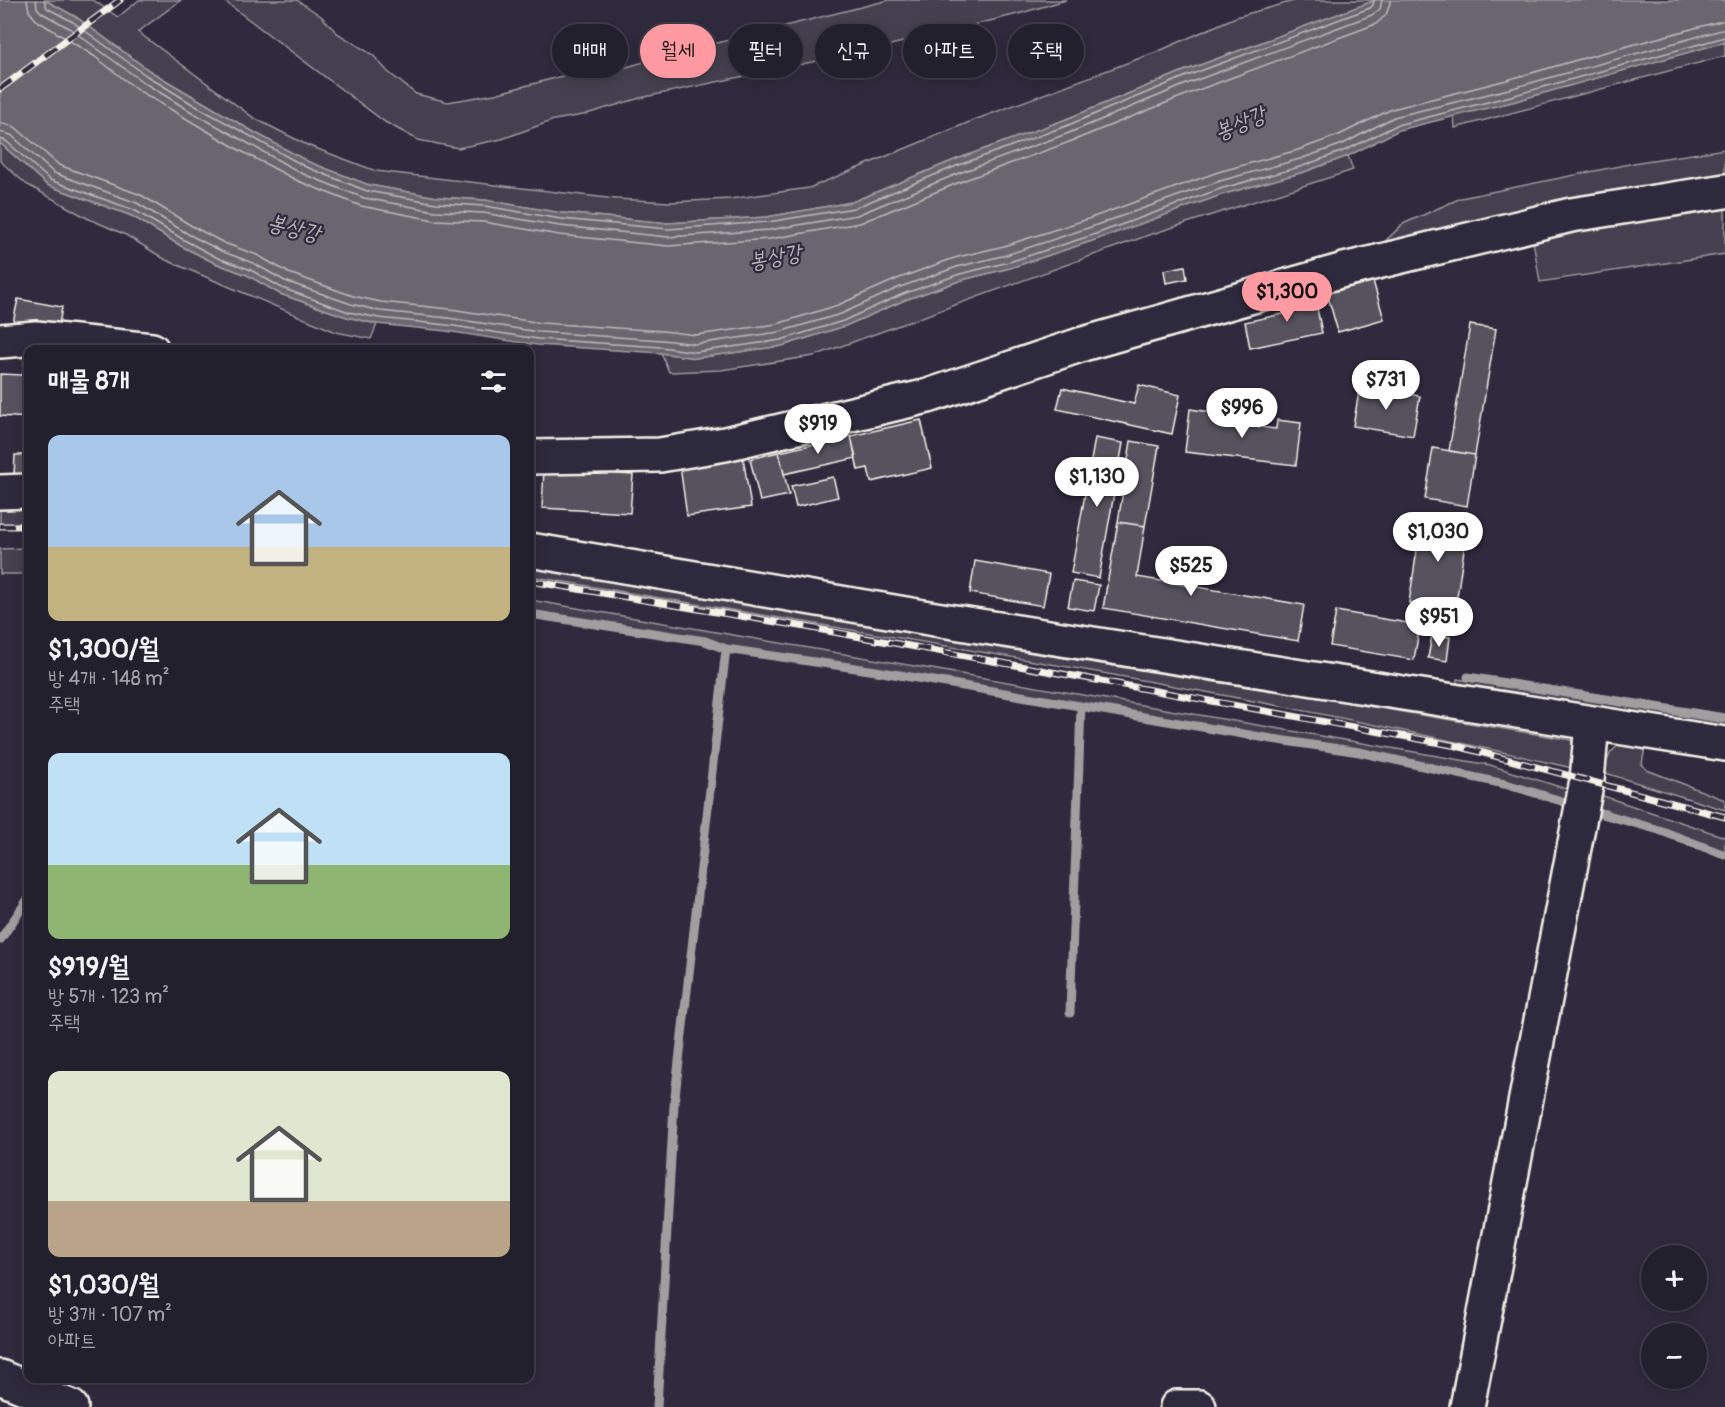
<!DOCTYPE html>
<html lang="ko">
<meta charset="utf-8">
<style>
:root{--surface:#23202e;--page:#2b2836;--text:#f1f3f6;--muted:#a3a3aa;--line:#403e4a;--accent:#ff9aa2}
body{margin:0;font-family:Pangolin,"Poor Story",sans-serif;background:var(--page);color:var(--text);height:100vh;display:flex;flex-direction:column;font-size:22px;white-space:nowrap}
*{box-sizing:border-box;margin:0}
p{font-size:20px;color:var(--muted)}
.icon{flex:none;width:33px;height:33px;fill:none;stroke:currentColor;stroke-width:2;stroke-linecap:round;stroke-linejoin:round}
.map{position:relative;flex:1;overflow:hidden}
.drawer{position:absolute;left:24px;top:345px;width:510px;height:1038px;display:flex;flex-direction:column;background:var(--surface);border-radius:12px;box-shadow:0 3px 15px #0003,0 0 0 2px var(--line)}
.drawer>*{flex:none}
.guide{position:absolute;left:552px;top:24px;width:570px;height:54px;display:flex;gap:12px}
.tools{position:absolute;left:1641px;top:1245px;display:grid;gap:12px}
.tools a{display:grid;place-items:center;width:66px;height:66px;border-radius:50%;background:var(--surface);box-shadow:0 3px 15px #0003,0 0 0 2px var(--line);font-size:30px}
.price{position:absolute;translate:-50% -51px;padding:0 14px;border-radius:21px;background:#fff;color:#222;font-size:20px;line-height:39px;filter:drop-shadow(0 2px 3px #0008)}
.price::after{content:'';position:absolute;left:50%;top:36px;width:18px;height:14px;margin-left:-9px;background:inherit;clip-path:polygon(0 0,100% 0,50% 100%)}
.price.active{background:var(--accent);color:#111}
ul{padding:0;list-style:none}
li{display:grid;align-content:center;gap:12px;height:318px;padding:0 24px}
li span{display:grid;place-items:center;height:186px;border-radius:12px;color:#555}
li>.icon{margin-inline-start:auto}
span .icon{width:108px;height:108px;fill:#fffc;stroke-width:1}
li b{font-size:26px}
h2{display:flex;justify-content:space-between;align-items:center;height:72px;padding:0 24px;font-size:26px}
.pill{padding:0 21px;border-radius:27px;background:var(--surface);box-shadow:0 3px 15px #0003,0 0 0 2px var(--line);font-size:21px;line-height:54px}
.pill.active{background:var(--accent);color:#111}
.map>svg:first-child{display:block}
</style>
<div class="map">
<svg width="1725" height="1407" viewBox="0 0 1725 1407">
<rect width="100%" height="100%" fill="#2f2a3d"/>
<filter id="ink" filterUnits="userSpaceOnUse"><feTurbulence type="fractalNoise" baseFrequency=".0167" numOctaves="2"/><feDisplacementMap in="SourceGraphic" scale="12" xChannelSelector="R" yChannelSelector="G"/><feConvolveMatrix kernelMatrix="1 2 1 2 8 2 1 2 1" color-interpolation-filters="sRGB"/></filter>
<g filter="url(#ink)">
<path fill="#454050" stroke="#9c989c" stroke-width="1.5" d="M45,0H93L118,17L139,0H181L138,32L254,118L307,145L376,171L616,199L670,202L730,199L809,188L977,119L1159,51L1236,17L1297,0H1376L1184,71L1064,120L957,159L852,202L767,217L668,223L562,213L485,200L437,197L369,185L308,162L252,131L150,71L76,17Z
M223,0H297L321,16L337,33L373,55L388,72L416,94L448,102L495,94L566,75H598L669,55L889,0H1066L1018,14L874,49L640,98L583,115L554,120L502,139L458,148L418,140L385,122Z
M1725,42V56L1455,128L1454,115L1512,102Z
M0,143L47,185L132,216L181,246L215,263L247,275L280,294L347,317L377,324L371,339L336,332L166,260L126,235L87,218L26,184L0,161Z
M1725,149V180L1371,255L1403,224L1461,198L1639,162Z
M1348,156L1353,170L1149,235L814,356L721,370L669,372L661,353L696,358L782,346L845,326L905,300L962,280L1010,268L1092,241L1224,194L1304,172Z
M1725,200V254L1540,282L1532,234Z
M28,509V524L0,525V510Z
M28,548V574H0V549Z
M530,566L1571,740L1577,751L1576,769C1231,688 879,636 530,576Z
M530,600L1490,765L1573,791L1570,800L1427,763L1359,750L1273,737L876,669L727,647L706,639L530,612Z
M1457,679L1725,723V735L1456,691Z
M1619,745L1645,747L1642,764L1647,770L1725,800V810L1602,772L1611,752Z
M1594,793L1725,837V854L1659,827L1589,805Z"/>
<path fill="#6a6670" stroke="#a19ea0" stroke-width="1.5" d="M0,0H45L76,17L150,71L252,131L309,162L369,185L437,197L485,200L562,213L668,223L767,217L852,202L957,159L1064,120L1184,71L1376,0H1725V42L1512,102L1399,130L1348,156L1304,172L1224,194L1092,241L1010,268L962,280L905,300L845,326L782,346L696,358L661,353L537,345L446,331L377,324L347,317L280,294L247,275L215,263L181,246L132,216L47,185L0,143Z"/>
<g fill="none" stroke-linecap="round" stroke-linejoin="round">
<path stroke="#bdb9b8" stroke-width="1.5" d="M27,0L29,11L36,20L94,56L138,90L241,151L298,181L361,206L434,220L483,222L559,235L668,246L770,239L860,223L965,180L1072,141L1193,92L1376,24L1386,15L1391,0
M36,0L37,8L42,13L69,28L143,82L190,111L303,174L364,198L435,211L484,213L560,226L668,237L769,230L857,215L962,172L1069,133L1189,83L1372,15L1380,9L1382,0
M44,0L47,8L73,22L147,76L194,105L306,167L367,191L436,203L485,206L561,219L668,229L768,222L854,208L959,165L1066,126L1187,76L1370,8L1373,5L1374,0
M0,123L15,127L59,165L141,195L192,226L224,243L257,255L289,273L353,296L381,302L450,309L541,323L663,331L696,335L777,324L838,305L897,279L954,258L1004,246L1085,220L1218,172L1298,150L1339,135L1392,109L1507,80L1598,54L1725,20
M0,132L11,135L54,173L137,203L188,234L221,251L253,263L285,281L351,304L380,311L448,318L539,332L662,340L696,344L779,332L841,314L900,287L957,267L1006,255L1088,228L1220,181L1300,159L1343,144L1394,117L1509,89L1725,29
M0,139L6,141L50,180L134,210L184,240L218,258L249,269L282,288L349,312L379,318L447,325L538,339L661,347L696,352L781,340L843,321L903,294L960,274L1009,262L1090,236L1223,188L1303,166L1346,150L1397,125L1511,96L1725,37"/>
<path stroke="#a19ea0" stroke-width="9" d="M530,614L705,641L726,649L876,671L1272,739L1359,752L1509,785L1568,803
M1468,677L1725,718
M1595,812L1659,830L1725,855
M0,940L28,899
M1070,1013L1081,706
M657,1407L674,1105L726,649"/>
</g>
<path fill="#56525f" stroke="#f4f1e8" stroke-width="1.5" d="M1185,266L1187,279L1166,283L1164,270Z
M1373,281L1384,319L1338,332L1327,293Z
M1314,293L1322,333L1250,348L1245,322L1287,313L1284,299Z
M18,299L62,307L58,331L13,323Z
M1470,325L1496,329L1475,455L1449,451Z
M25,354H28V418L0,416V374L23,375Z
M1139,385L1180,395L1172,434L1057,409L1062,388L1134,404Z
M1360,386L1420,396L1413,436L1353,426Z
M1190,409L1218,413L1217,422L1276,429L1277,420L1301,423L1296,465L1185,452Z
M921,420L932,468L871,482L868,468L858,470L851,436Z
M851,436L856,458L784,474L779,452Z
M1095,438L1123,443L1099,578L1071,573Z
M1131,441L1159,446L1145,526L1118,522Z
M1433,448L1475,455L1467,506L1425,499Z
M779,452L789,495L760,501L750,459Z
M15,455H28V476H14Z
M743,457L751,507L687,516L680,466Z
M544,469L633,475L630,513L542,508Z
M833,477L838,497L796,507L791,486Z
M1422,516L1468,523L1455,610L1409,603Z
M1118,522L1145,526L1137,577L1304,605L1298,641L1103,608Z
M975,561L1049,574L1043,606L970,593Z
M1073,581L1099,585L1094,611L1068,607Z
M1336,611L1420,625L1414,660L1330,646Z
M1432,635L1450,637L1447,661L1428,658Z"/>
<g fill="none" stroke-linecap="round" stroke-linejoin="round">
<g stroke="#f4f1e8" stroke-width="38">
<path id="minor" d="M0,341L36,338L152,350
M530,457L660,455L725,444L928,396L1083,344L1344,270L1571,215L1725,191
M0,492L28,491
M530,550L929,618L1725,744
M0,1377L71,1407
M1177,1407H1199
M1467,1407L1587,780L1592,723"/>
</g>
<use href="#minor" stroke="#2f2a3d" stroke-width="33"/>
<g stroke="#f4f1e8" stroke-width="7">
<path id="rail" d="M0,89L120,0
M0,526H28
M530,581L806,627L1457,746L1725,817"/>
</g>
<use href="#rail" stroke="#2f2a3d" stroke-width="4.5" stroke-dasharray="14" stroke-linecap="butt"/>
</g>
</g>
<g text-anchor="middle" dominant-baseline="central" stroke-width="4.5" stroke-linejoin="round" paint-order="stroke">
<g font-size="22" font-style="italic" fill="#b6b2b2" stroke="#2f2a3d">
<text transform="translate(1240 123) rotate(-22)">봉상강</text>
<text transform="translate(294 228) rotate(14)">봉상강</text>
<text transform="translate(775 257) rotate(-10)">봉상강</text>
</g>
</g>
</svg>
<div class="tools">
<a>+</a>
<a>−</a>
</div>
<b class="price active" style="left:1287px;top:323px">$1,300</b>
<b class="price" style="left:1386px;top:411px">$731</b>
<b class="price" style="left:1242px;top:439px">$996</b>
<b class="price" style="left:818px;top:455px">$919</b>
<b class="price" style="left:1097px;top:508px">$1,130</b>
<b class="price" style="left:1438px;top:563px">$1,030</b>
<b class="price" style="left:1191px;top:597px">$525</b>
<b class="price" style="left:1439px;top:648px">$951</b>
<div class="guide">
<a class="pill">매매</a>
<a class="pill active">월세</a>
<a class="pill">필터</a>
<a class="pill">신규</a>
<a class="pill">아파트</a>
<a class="pill">주택</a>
</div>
<section class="drawer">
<h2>매물 8개<svg class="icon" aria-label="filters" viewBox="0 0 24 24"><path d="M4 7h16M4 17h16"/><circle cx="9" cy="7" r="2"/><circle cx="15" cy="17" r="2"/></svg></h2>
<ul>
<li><span style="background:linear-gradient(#a9c7e8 60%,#c2b280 0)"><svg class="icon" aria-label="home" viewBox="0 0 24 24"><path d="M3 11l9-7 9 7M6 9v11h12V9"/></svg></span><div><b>$1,300/월</b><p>방 4개 · 148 m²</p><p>주택</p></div></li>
<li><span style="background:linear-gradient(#bfe0f5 60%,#8fb573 0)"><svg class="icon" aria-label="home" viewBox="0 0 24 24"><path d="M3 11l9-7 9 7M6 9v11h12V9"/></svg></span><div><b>$919/월</b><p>방 5개 · 123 m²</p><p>주택</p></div></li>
<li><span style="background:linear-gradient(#dfe7d0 70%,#b9a48a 0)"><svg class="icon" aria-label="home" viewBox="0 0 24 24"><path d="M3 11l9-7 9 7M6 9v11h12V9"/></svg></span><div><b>$1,030/월</b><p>방 3개 · 107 m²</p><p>아파트</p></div></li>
</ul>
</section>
</div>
